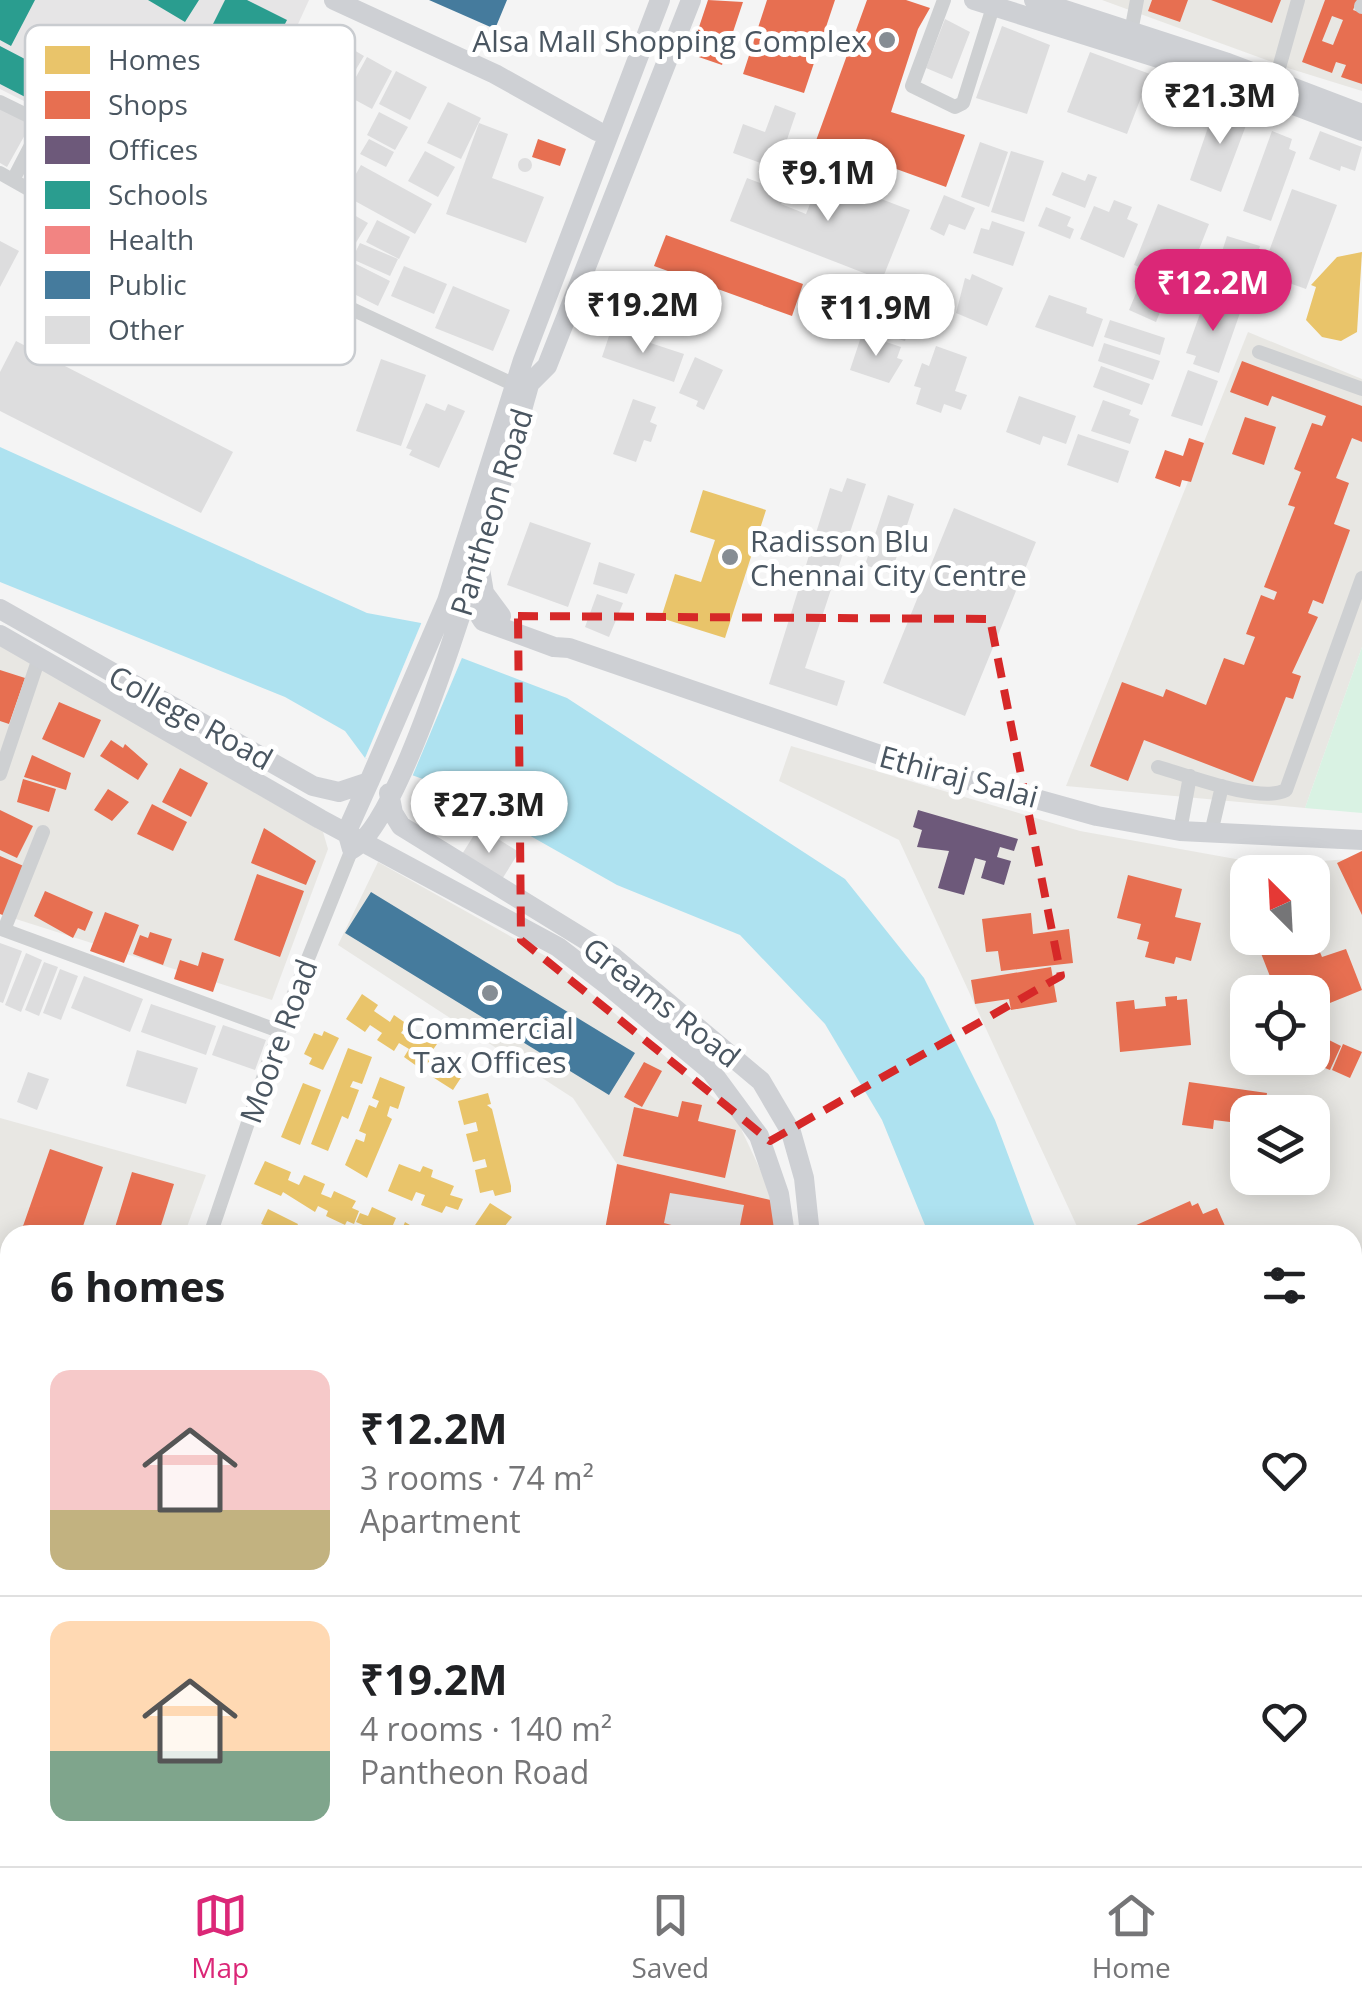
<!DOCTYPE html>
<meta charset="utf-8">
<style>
:root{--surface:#fff;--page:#f2f2f2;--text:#202124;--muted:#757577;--line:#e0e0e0;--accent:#db2777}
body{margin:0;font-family:"Open Sans",sans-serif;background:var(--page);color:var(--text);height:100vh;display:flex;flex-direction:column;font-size:38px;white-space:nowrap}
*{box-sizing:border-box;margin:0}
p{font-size:32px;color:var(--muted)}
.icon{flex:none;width:55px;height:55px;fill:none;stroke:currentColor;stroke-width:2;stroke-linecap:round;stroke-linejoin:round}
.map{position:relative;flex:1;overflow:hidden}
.sheet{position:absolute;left:0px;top:1225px;width:1362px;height:642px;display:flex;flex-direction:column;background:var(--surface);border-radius:30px 30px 0 0;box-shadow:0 5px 25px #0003}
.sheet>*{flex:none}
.needle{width:65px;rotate:336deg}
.buttons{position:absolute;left:1230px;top:855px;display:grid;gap:20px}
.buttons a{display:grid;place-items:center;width:100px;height:100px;border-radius:20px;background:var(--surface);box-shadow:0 5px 25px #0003;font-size:50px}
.price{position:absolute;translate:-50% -85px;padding:0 22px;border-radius:35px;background:#fff;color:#222;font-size:32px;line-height:65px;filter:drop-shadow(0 2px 5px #0008)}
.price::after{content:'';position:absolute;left:50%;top:60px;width:30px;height:22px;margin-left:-15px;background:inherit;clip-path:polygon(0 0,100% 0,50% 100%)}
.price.selected{background:var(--accent);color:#fff}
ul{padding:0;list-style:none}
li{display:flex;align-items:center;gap:30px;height:250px;padding:0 50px}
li+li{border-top:2px solid var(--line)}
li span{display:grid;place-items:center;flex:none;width:280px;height:200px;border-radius:20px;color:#555}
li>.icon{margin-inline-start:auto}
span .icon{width:120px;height:120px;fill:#fffc;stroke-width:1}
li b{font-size:42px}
h2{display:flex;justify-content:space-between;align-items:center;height:120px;padding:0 50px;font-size:42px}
.menu{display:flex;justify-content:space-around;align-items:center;height:140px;border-top:2px solid var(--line);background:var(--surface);font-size:28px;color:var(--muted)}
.menu a{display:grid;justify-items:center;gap:5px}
.menu .selected{color:var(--accent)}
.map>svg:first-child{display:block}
</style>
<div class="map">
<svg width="1362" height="1866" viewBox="0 0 1362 1866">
<rect width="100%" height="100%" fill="#f4f4f4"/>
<path fill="#e8e7e3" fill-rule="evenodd" d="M1102,0H1362V91L1291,69Z
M1248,332L1362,379V647L1305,808L1066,786Z
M0,645L323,832L328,849L272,1000L0,914Z
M791,746L1080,831L1269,865L1362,858V1690L1352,1687V1235H1081L899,840L779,781ZM1248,872H1312V938H1248ZM1248,992H1312V1058H1248ZM1248,1112H1312V1178H1248Z
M378,862L551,959L735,1116L775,1201L617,1164L573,1098L338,945Z
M0,1118L206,1175L184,1235H10V1434L0,1433Z"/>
<path fill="#e6e5e6" d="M0,0H309L218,199L0,89Z"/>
<path fill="#f1e7e6" d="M35,1858H246L252,1866H26L27,1859Z"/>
<path fill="#d9f2e3" d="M1362,647V813L1305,808Z"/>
<path fill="#aee2f0" d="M0,447L367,613L421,623L462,658L567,698L845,879L924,978L995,1120L1038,1235H929L882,1120L825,1024L740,935L617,885L442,786L365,758L345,731L285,697L0,582Z
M1353,1725L1362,1731V1836L1353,1829Z"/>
<path fill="#f4f4f4" d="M423,619L464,653L412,777L365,758Z"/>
<path fill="#e9c46a" d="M1362,252L1357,332L1341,341L1322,337L1306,320L1316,287L1311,285L1337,257Z
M703,490L766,510L725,638L661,618L675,574L701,582L715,540L690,532Z
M362,994L378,1005L374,1011L390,1022L394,1015L407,1024L401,1033L416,1042L422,1034L437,1044L432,1051L440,1061L464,1073L453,1090L431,1076L437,1067L430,1063L425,1072L404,1057L409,1049L399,1043L394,1051L377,1040L382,1033L370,1025L365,1032L346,1019Z
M324,1031L339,1038L323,1070L309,1064L312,1058L304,1054L314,1033L322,1036Z
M348,1048L372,1057L362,1084L353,1081L350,1087L359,1090L348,1119L342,1116L328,1151L311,1144Z
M380,1077L405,1087L398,1109L390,1106L387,1116L392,1119L367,1178L345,1165L356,1139L364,1142L366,1134L359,1131L369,1105L376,1108L379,1101L372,1098Z
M303,1083L321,1090L300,1145L281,1137Z
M488,1093L491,1104L487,1105L492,1109L511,1186V1192L495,1196L493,1190L480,1193L475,1170L487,1167L485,1159L473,1162L466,1134L478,1131L476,1122L464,1125L458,1101Z
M265,1161L291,1172L288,1180L299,1185L304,1175L325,1184L321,1194L331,1198L334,1191L356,1201L352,1208L359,1211L354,1224L347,1221L345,1225L326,1216L328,1211L318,1206L315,1212L283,1192L281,1196L254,1184Z
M399,1164L420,1172L423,1166L433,1170L431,1177L454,1186L450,1195L463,1199L458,1210L446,1206L442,1213L421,1205L425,1195L416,1192L412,1201L388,1191Z
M490,1203L512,1217L498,1235H478L471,1231Z
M372,1207L396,1218L393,1225L402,1229L405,1222L426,1235H359L363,1225L356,1222L360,1213L368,1216Z
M268,1209L298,1224L293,1235L261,1224Z
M322,1858H414L502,1861V1866H321Z
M529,1860L602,1863V1866H529Z"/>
<path fill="#e76f51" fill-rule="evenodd" d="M708,0L743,2L722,65L690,54Z
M767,0H835L804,93L743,74Z
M867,0H906L930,8L918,29L891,112L965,135L946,187L877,162L873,175L838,162L836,170L809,160Z
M1152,0H1188L1180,22L1148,11Z
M1211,0H1281L1272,23Z
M1325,0H1357L1353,10L1362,13V84L1341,77L1346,65L1336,62L1332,73L1302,62ZM1332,16L1343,20L1333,45L1322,41Z
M538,139L566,149L560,166L532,157Z
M666,235L803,284L792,316L654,266Z
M1242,361L1362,406V442L1352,438L1336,478L1349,483L1334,524L1350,530L1323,604L1313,600L1308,613L1318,617L1292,673L1301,676L1293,699L1286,697L1253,782L1144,740L1128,781L1090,766L1122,682L1163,697L1166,689L1206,705L1224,658L1244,665L1255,637L1246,634L1261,595L1274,600L1277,592L1264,587L1295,507L1288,505L1301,472L1294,469L1312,423L1322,426L1326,416L1272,396L1268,406L1230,392Z
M1245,417L1276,427L1264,465L1232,454Z
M1189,438L1204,443L1191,482L1182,480L1180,487L1155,478L1165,450L1183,456Z
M0,670L25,678L9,724L0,721Z
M59,702L101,720L84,758L42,739Z
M111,740L123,748L125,744L148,764L138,780L100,756Z
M32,755L71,773L66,790L24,777Z
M180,768L208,783L191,817L162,802Z
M23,779L56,789L49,812L17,802Z
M108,789L129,802L112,821L94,810Z
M152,804L187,822L173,851L137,834Z
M0,810L33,826L17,858L0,850Z
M264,828L316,861L306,885L251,863Z
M1362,851V915L1337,863Z
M0,856L26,867L5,916L0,914Z
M257,874L304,891L280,957L234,940Z
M1128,875L1182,889L1175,917L1201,923L1191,961L1176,957L1174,964L1145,957L1149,942L1137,939L1141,924L1117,918Z
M45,891L93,912L85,931L78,928L73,938L34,916Z
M105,912L139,925L124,963L90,951Z
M1031,913L1033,934L1069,929L1073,963L1001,971L998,951L986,952L982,919Z
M150,932L172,939L163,965L133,954L140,935L148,938Z
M1255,938H1314L1322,957L1346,949L1362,990L1325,1005L1323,1000L1315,1003L1312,992H1282L1279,982L1273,984Z
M202,952L224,959L213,992L174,979L180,960L198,966Z
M1051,967L1057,1002L1011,1010L1009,999L975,1004L971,980Z
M1177,996V1000L1187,999L1191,1045L1120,1052L1116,1002L1134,1000L1135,1009L1166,1006L1165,997Z
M1312,1034L1323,1039L1315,1058L1325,1038L1341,1046L1330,1070L1300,1058H1312Z
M1343,1044L1362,1052L1350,1078L1332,1070Z
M644,1062L662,1071L642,1107L624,1097Z
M1189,1082L1267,1093L1264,1112H1248V1132L1237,1130L1238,1123L1214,1120L1213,1129L1182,1125Z
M682,1101L702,1105L698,1121L736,1130L725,1178L623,1156L634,1107L678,1117Z
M50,1149L103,1167L80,1235H51L23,1226Z
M617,1164L775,1201L779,1235H604Z
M132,1172L174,1184L158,1235L113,1234Z
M1190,1201L1192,1206L1198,1203L1203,1214L1217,1208L1229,1235H1114Z
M8,1285H10V1347L0,1345Z
M1362,1439V1578L1352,1569V1442Z"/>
<path fill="#6d597a" d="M918,810L1018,839L1014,851L1000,847L997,857L1011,861L1004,885L981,878L986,861L975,858L964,895L938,888L949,851L917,847L922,830L913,827Z"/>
<path fill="#2a9d8f" d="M0,0H35L11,46L0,40Z
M148,0H199L185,22Z
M225,0H247L287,20L261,71L204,42Z
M0,46L46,70L31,100L0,84Z
M816,1858H846L851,1866H819Z"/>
<path fill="#f28482" d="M178,1858H187L192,1866H161Z"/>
<path fill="#457b9d" d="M429,0H507L495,29Z
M371,892L635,1053L609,1095L345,933Z"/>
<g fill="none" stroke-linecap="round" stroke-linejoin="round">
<path stroke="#aee2f0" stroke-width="5" d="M807,1858V1866"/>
</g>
<path fill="#ddddde" d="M945,19L970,32L952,79L926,68Z
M1002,26L1050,45L1027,114L976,98Z
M342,43L364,56L343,91L321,79Z
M1090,52L1150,74L1127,134L1067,112Z
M367,57L392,71L372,109L346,95Z
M396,71L427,87L410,120L379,104Z
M448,102L481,118L461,159L427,143Z
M775,105L796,113L777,169L733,153L743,124L765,132Z
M1215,107L1251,112L1221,192L1190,180Z
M0,108L31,124L7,167L0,163Z
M379,112L408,127L395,150L367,135Z
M479,123L508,134L492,178L544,197L526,243L446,214Z
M1272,131L1292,139L1289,149L1296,152L1271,221L1243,211Z
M1320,131L1362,147L1355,171L1341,166L1340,171L1309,159Z
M58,136L105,158L83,205L51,185L48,191L24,179L42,140L53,145Z
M369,139L394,152L386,167L360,154Z
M980,142L1008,152L989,207L961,197Z
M425,151L455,167L438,197L408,181Z
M1011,151L1044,161L1024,222L991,212Z
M518 165a7 7 0 1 1 14 0a7 7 0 1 1-14 0Z
M361,165L432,204L415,234L344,195Z
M1062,172L1085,181L1088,174L1097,177L1085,208L1052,195Z
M821,176L910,210L882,280L730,221L747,178L786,193L781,204L806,214Z
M1292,189L1337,205L1306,289L1261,273Z
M944,195L975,208L965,230L949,224L944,236L930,229Z
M335,197L343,202L340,207L368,223L352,249L316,229Z
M1114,200L1132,207L1127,219L1138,224L1124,258L1080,239L1094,206L1109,212Z
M1158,204L1209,224L1185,285L1134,265Z
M1046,207L1071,217L1067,226L1074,229L1070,239L1038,226Z
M377,220L410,237L399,259L366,242Z
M992,221L1025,232L1013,266L973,253L981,228L989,230Z
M1227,236L1260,246L1249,281L1226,274L1221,290L1211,286Z
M0,241L19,251L0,287Z
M360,243L398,259L390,276L352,259Z
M350,261L390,281L378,306L338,286Z
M404,266L447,284L434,314L391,296Z
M1145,272L1172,283L1156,322L1129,310Z
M972,274L1003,288L987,326L956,313L965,278L970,280Z
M453,286L510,310L493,351L435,328Z
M879,294L916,305L905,341L857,326L862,309L868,311L872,297L878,299Z
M1049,295L1087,308L1086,313L1103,319L1093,347L1035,327Z
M1206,297L1241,310L1219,373L1193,364L1196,356L1186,353Z
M1110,320L1165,338L1160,355L1104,337Z
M611,330L684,354L674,382L602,357Z
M862,334L901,347L897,358L903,360L889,383L850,370Z
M16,341L233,452L201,513L0,411V372Z
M1104,343L1160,361L1153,380L1098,361Z
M936,346L967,357L955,391L967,395L961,410L944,404L941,413L916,404L921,388L914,386L922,363L929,366Z
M695,357L723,370L704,410L696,406L698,401L679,393Z
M381,359L426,375L401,446L356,431Z
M1101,366L1150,384L1142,405L1093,387Z
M1188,370L1218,381L1202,426L1171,416Z
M1019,396L1076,416L1066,444L1043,436L1040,445L1006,432Z
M633,399L656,407L650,422L657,425L651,442L644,440L636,462L613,454Z
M1103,400L1131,410L1129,415L1139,419L1130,444L1091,431Z
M426,403L445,411L448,404L465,411L439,468L409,455L412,450L406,448Z
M1078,434L1129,451L1118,483L1067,465Z
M847,478L866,484L805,668L845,681L837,706L769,684L830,488L842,492Z
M888,495L914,504L891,574L865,565Z
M954,508L1036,542L965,716L883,683Z
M530,522L591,543L568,607L507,585Z
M599,562L635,574L627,594L593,584Z
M597,594L623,603L609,637L585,627Z
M479,827L519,852L499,884L459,859Z
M0,943L22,951L3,1003L0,1002Z
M26,953L42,960L21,1012L5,1005Z
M44,962L58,967L39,1016L25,1010Z
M60,969L78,976L61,1020L43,1013Z
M84,976L143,999L130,1032L71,1008Z
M151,1004L216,1026L206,1055L141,1032Z
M223,1025L266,1040L255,1070L212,1055Z
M137,1050L198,1068L186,1104L126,1086Z
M28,1072L49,1079L37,1110L17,1102Z
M670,1193L744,1205L738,1235H693L694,1231L664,1223Z
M10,1555V1592L0,1589Z
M0,1604L10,1607V1666L0,1663Z
M0,1665L10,1668V1697L0,1694Z
M0,1700L10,1703L7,1728L0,1726Z
M0,1811L10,1812L8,1857H0Z
M1098,1858H1116L1119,1866H1090L1088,1862Z
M1146,1858H1163L1167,1866H1135L1134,1862Z
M1179,1858H1207L1208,1860L1182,1866Z"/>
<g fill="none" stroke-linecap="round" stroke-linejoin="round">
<path stroke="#ced0d2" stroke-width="14" d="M944,0L912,86L955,107L963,103L993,7
M1361,6L1362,7
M1131,32L1137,0
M1275,82L1298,0
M0,102L110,156L118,168C110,191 103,211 76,216L0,173
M13,180L42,124
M109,196L515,385
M1259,352L1362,389
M1158,767C1187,775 1260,804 1286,790L1362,578
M0,774L39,658
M1180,831L1190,776
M43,832L4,930L279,1031
M1211,833L1222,786
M210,1235L279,1031L352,849
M1352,1287L1362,1291
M1352,1337L1362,1339
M1352,1428L1362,1429
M0,1453L10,1454
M0,1506L10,1474
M1352,1640L1362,1648
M1033,1858L1037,1866
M1126,1858L1131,1866
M1172,1858L1176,1866
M967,1866L978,1858
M1210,1866L1225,1858L1228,1866"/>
<path stroke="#ced0d4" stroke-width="20" d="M334,0L495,74L597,131
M974,0L1222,78L1362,131
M1034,0L1228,63L1362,114
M529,384L547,366L691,0
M480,569L484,593L501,616
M0,609L313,786L339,792L369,782L447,601L523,360L660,0
M478,613L483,621L554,647L569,648L883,756L1097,816L1180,831L1362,840
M0,635L320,819L558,947L610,987L711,1071L759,1136L779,1194L785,1235
M369,782L347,831L352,849C410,819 507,463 529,385
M389,793L393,813L401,826L612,956L761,1081L791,1132L804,1178L810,1235
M881,1858L887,1866
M902,1858L906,1866"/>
</g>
<path fill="none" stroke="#d62828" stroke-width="8" stroke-dasharray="20 12" stroke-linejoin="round" d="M518,616L990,619L1061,976L770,1141L521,940Z"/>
<g fill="#868d94" stroke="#fff" stroke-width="4">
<circle cx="887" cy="40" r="10"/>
<circle cx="730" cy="557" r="10"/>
<circle cx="490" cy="993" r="10"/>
</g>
<g text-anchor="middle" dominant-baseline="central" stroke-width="10" stroke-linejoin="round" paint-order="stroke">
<g font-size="30" fill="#4a5661" stroke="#fff" text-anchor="end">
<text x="867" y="40">Alsa Mall Shopping Complex</text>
<text x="750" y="540" text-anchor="start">Radisson Blu<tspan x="750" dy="34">Chennai City Centre</tspan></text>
<text x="490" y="1027" text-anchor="middle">Commercial<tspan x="490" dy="34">Tax Offices</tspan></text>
</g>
<g font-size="30" fill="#4a5661" stroke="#fff">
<text transform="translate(491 512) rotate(-73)">Pantheon Road</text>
<text transform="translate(191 717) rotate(29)">College Road</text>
<text transform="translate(959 776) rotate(15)">Ethiraj Salai</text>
<text transform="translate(662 1002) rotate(38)">Greams Road</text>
<text transform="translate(278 1041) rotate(-70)">Moore Road</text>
</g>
</g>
<rect x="25" y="25" width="330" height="340" rx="15" fill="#fff" stroke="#c9ccd0" stroke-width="2.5"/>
<rect x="45" y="46" width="45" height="28" fill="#e9c46a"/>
<rect x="45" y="91" width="45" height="28" fill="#e76f51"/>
<rect x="45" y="136" width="45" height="28" fill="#6d597a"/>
<rect x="45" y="181" width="45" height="28" fill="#2a9d8f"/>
<rect x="45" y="226" width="45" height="28" fill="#f28482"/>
<rect x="45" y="271" width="45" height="28" fill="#457b9d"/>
<rect x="45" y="316" width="45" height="28" fill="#ddddde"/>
<g font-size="28" fill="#4a5661">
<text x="108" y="70">Homes</text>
<text x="108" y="115">Shops</text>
<text x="108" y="160">Offices</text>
<text x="108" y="205">Schools</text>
<text x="108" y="250">Health</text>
<text x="108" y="295">Public</text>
<text x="108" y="340">Other</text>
</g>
</svg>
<div class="buttons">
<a><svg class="needle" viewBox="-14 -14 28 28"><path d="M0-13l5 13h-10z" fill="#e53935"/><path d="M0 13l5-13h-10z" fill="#757577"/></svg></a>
<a><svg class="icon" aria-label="locate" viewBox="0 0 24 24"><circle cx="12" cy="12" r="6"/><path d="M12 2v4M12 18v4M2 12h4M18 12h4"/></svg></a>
<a><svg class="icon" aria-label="layers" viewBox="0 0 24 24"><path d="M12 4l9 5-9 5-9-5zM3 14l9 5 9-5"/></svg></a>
</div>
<b class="price" style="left:1220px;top:147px">₹21.3M</b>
<b class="price" style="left:828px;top:224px">₹9.1M</b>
<b class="price selected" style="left:1213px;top:334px">₹12.2M</b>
<b class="price" style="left:643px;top:356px">₹19.2M</b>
<b class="price" style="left:876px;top:359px">₹11.9M</b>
<b class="price" style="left:489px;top:856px">₹27.3M</b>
<section class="sheet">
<h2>6 homes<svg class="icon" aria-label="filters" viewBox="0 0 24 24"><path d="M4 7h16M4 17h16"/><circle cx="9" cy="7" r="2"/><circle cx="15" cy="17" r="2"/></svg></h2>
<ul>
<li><span style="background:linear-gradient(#f6c9c9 70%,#c2b280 0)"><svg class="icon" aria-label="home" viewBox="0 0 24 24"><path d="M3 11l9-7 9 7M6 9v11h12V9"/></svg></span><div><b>₹12.2M</b><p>3 rooms · 74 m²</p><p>Apartment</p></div><svg class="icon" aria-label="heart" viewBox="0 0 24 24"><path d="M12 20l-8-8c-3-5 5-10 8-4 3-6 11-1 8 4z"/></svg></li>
<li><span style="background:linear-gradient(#ffd9b3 65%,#7fa58c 0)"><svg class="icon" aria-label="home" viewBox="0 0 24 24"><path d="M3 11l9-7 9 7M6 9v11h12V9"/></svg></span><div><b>₹19.2M</b><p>4 rooms · 140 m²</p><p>Pantheon Road</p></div><svg class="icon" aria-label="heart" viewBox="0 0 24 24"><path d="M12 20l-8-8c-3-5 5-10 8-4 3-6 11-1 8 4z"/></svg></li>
</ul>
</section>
</div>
<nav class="menu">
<a class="selected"><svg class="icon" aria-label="map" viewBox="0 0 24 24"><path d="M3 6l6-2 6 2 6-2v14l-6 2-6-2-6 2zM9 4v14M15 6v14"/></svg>Map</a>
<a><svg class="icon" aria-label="saved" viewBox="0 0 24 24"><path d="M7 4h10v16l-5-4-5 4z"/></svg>Saved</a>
<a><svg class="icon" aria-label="home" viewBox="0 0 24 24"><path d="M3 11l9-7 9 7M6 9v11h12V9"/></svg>Home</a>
</nav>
